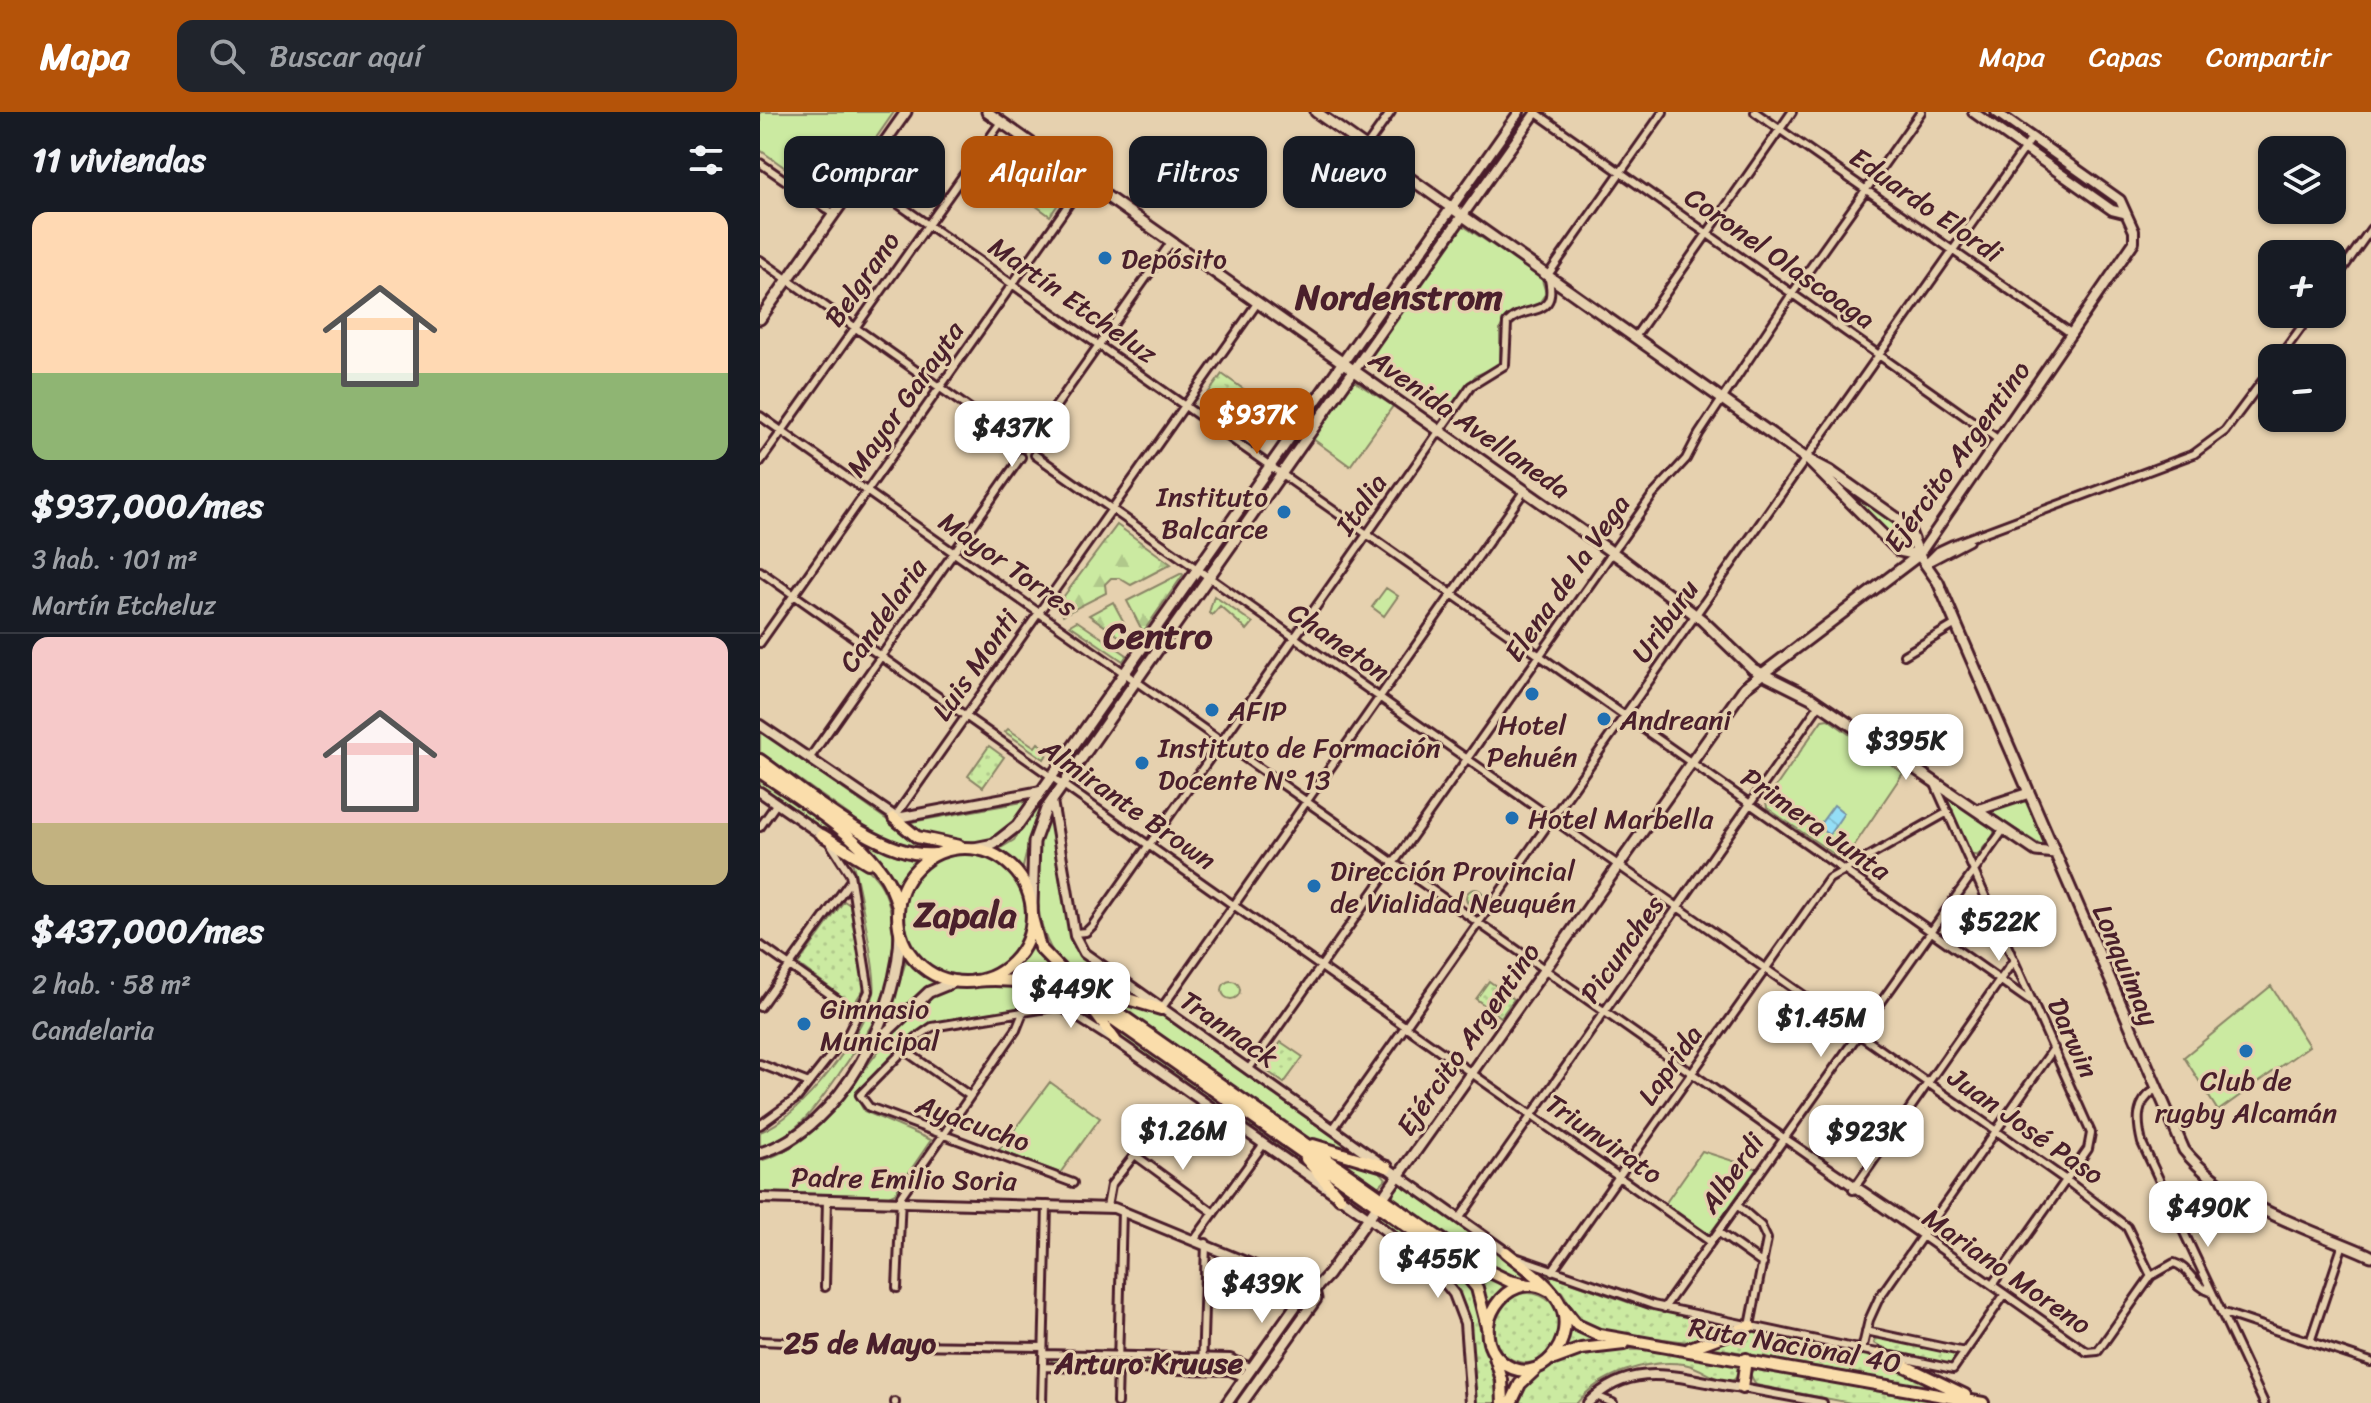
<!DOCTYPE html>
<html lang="es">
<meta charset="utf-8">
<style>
:root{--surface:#171b24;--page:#20242c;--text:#f1f3f6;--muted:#9ea1a6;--line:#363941;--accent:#b45309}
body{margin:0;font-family:Sriracha,sans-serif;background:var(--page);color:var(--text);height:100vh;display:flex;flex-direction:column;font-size:30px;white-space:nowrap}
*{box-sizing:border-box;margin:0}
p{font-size:26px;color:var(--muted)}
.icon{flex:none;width:44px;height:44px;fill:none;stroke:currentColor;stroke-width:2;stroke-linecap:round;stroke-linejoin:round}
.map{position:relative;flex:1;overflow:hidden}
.details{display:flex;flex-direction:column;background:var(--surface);width:760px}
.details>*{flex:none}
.hud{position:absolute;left:24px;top:24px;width:760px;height:72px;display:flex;gap:16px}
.buttons{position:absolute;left:1498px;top:24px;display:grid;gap:16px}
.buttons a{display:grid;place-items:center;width:88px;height:88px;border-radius:16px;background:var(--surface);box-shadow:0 2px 6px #0004;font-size:40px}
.price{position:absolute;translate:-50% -68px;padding:0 18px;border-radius:16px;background:#fff;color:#222;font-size:26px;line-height:52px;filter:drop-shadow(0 2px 4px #0008)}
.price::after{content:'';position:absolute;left:50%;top:48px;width:24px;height:18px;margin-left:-12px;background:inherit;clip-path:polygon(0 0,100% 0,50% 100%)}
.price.active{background:var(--accent);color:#fff}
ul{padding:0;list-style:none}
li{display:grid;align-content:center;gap:16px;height:424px;padding:0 32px}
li+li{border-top:2px solid var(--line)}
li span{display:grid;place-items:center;height:248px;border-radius:16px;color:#555}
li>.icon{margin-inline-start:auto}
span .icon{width:144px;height:144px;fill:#fffc;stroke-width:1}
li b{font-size:34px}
h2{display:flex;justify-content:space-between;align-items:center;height:96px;padding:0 32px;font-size:34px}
.tag{padding:0 28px;border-radius:16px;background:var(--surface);box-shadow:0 2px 6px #0004;font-size:28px;line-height:72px}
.tag.active{background:var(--accent);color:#fff}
header{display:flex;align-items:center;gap:48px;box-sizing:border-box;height:112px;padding:0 40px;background:var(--accent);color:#fff}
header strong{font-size:38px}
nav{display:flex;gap:44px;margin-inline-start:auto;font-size:28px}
.search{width:560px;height:72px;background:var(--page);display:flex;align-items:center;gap:20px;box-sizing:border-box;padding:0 28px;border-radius:16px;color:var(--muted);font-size:30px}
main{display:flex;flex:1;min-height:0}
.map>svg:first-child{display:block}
</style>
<header>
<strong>Mapa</strong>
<div class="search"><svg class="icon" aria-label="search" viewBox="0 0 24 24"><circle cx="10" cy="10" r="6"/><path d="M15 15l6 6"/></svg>Buscar aquí</div>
<nav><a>Mapa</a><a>Capas</a><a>Compartir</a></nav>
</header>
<main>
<section class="details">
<h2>11 viviendas<svg class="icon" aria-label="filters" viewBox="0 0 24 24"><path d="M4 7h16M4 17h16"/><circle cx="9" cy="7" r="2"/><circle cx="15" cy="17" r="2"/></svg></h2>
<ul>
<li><span style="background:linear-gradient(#ffd9b3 65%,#8fb573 0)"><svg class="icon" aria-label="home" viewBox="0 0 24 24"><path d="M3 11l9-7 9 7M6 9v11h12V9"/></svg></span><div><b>$937,000/mes</b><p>3 hab. · 101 m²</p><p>Martín Etcheluz</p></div></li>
<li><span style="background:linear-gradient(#f6c9c9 75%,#c2b280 0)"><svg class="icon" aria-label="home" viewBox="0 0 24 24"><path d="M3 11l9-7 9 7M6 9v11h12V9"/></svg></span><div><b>$437,000/mes</b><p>2 hab. · 58 m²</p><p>Candelaria</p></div></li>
</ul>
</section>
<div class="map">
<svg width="1611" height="1291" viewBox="0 0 1611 1291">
<defs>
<pattern id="grass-dots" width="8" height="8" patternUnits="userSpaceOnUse" patternTransform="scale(2)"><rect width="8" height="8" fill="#cbeaa1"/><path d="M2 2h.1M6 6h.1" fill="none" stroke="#b0c88b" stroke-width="1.8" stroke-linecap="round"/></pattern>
<pattern id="forest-firs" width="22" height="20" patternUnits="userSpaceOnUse" patternTransform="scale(2)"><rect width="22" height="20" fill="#cbeaa1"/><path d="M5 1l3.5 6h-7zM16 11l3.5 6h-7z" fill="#b0c88b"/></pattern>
<pattern id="water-waves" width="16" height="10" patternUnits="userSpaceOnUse" patternTransform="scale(2)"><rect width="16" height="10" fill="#94def6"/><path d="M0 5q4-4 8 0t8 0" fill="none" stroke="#81bed3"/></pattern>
</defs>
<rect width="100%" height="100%" fill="#e6d1af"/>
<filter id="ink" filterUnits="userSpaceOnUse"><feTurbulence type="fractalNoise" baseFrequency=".0125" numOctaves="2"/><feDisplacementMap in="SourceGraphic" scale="16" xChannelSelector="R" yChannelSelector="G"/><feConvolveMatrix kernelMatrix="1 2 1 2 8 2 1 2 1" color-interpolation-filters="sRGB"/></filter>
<g filter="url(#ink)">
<path fill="url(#grass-dots)" stroke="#8a8466" stroke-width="2" d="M290,58L308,70L309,76L290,104L268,88Z
M462,262L489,281L478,297L468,290L458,305L442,290Z
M229,634L244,645L223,675L208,664Z
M706 786a9 9 0 1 1 18 0a9 9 0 1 1-18 0Z
M84,789L90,793L105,875L93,893L38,852Z
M729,869L754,887L741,905L716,887Z
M521,930L543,945L524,971L507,959L505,952Z
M700,1146L746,1174L730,1193L717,1167Z
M669,1148C718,1162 713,1188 725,1229C730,1250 736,1269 737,1291H715C712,1235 712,1189 669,1148Z
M769,1155L873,1192L977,1215L936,1231L839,1219L822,1211L802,1180Z
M732 1216a35 35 0 1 1 70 0a35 35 0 1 1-70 0Z
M546,1182H551L552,1186L503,1253L500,1249Z
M811,1212L827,1223L850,1229L807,1237L805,1235Z
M989,1218L1120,1245L1178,1277L951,1235Z
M1116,1224L1190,1240L1196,1245L1192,1253L1134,1241L1114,1231Z
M898,1238L974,1251L980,1255V1262L970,1271C954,1268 942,1255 924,1252C887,1247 840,1262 817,1291H759C775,1234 851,1237 898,1238Z
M294,1246L347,1247L350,1251L294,1252L291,1249Z
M369,1247L432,1249L434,1252L368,1253L365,1249Z
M997,1253L1194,1291H1091L996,1273L990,1262Z"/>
<path fill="url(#forest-firs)" stroke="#8a8466" stroke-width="2" d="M357,413L411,452L371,473L359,466H351L345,472L346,481L303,503L298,492Z
M422,461L423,463L383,520L367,489Z
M353,490L375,531L373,534L329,503Z
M317,509L367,543L363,549L310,513Z"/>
<path fill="#cbeaa1" stroke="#8a8466" stroke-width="2" d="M0,0H134L72,89L0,38Z
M761,2L768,5L702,93L699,88Z
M702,113L781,165L786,181L777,194L746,205L740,217V253L715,264L687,301L610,245L665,159Z
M582,257L587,261L526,350H522L519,345Z
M594,269L633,294L590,354L553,327Z
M506,364L513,367L452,456H448L445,452Z
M1073,365L1143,414L1150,430L1147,435L1137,434Z
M626,476L638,484L624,504L612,495Z
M454,484L493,511L487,518L460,494L452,503L449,501Z
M362,571L368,576L306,664H302L300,659Z
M1068,607L1143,661L1085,747H1081L1007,696L1006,689L1062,608Z
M248,617L275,635L278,631L289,639L284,647L245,620Z
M0,619L153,726L187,735L155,738L126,729L0,640Z
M0,666L68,714L106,747L0,676Z
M291,675L294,676L274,710L262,759L236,739L254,728Z
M1188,684L1234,717V722L1217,744L1210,741L1185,686Z
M1262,687L1269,692L1285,736L1228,700Z
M268,689C259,701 251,716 239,724C217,739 165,726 146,711Z
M289,699L314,836L324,847L377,885C313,869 284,854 277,785C274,756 278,727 289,699Z
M68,702L126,740L155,749L141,774Z
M82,738C97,747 109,756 119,770C140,801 135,862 121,895C110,919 94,940 79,962C57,993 38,1024 0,1035V1020C42,1005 102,924 114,881C118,868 98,769 93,753C91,747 86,743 82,738Z
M143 803a62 62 0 1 1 124 0a62 62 0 1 1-124 0Z
M272,831L288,854L343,896L285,868L249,862Z
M147,846L177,869L126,913Z
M462 878a9 9 0 1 1 18 0a9 9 0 1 1-18 0Z
M249,871C291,881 318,884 346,919L307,892L294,889L165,914L101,975L96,984L104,999L171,1028L135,1081L127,1085L0,1082V1049C72,1028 97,954 148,905C157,897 166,887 176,881C190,873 233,870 249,871Z
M1511,874L1549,934L1458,999L1424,945Z
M351,888L402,902L599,1041L552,1029Z
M340,903L538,1043L557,1066L366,932Z
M290,970L340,1006L300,1061L239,1038Z
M942,1039L998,1057L949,1123L905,1092Z
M568,1042L618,1057L626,1067L617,1076Z
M643,1073L772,1167C731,1171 666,1111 632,1087L637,1074Z
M620,1100L686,1147L658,1136L620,1108L617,1103Z"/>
<path fill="url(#water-waves)" stroke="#7692a5" stroke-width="2" d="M1074,693L1084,701L1069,723L1058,715Z"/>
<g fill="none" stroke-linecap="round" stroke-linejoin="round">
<g stroke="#4a1f2b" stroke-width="12">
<path id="minor" d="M775,0L1239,328
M995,0L1312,222
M606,35L631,0
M0,51L74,102
M100,65L1274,892
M0,148L258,331
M1572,172L1611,117
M875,225L1032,0
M1519,246L1551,202
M0,304L1327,1240L1338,1239L1391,1164L1414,1151C1429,1155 1434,1175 1451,1180
M272,328L412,129
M275,343L1306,1068L1367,1115L1391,1164
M0,350L241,10
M1169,450L1209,429
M1166,451L1178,439L1193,432L1434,342L1465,319L1512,256
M0,459L951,1130
M0,531L325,69
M1144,543L1196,512
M49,647L261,345
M1175,672L1331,1021L1328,1037L1232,1173
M134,706L498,190
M0,715L17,691
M314,821L326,820L332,814L711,274L745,253L747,211C765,191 800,209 788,163L903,0
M0,833L99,903
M0,895L91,768
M401,897L765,378
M144,938L210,984
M0,952L49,971
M488,958L892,384L926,347L939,322L1032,182L1161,0
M1395,978C1375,991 1377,1010 1382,1031L1504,1291
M0,1013L37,986L89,920L109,879L90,762L70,731
M573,1017L1272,26
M1027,1028L1156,1114L1163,1124
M375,1043L454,1101
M313,1071L109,995L100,983L156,926L172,915L299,894L351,927
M1093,1078L1254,848
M977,1093L1001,1114L1007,1127L990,1214
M347,1095L351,1073L388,1026
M699,1107L1060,592
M958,1120L1003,1152
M435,1127L503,1033
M758,1146L893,1193L1122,1242
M792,1159L1069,767L1188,700
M65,1175L67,1088
M137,1176L141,1084L256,918L264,898
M904,1196L1244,717
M1461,1200L1611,1250
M1106,1219L1205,1240
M0,1229L49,1231
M1550,1230L1583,1132
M146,1233L283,1235
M1102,1238L1109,1208L1119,1186L1294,936
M283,1242L470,1246L492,1256
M1133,1244L1193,1257L1245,1182
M283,1255L470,1259L485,1266
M442,1258L446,1131
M982,1276L1063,1291
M836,1284L853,1291
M135,1291V1290
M282,1291L287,1093
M357,1291L362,1098"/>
</g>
<g stroke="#4a1f2b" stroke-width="14">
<path id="tertiary" d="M1213,0L1352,98L1364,101
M692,95L759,0
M703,103L776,0
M1159,443L1374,130V119L1360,88L1236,0
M0,613L137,706L281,679
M0,680L62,723
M292,689L315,824L324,841L746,1140
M355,928L608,1105L675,1158L694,1182L705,1211L711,1291
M0,1086L354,1096L554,1178
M828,1291C875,1243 928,1270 982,1276"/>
</g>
<g stroke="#4a1f2b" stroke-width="15">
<path id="secondary" d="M227,0L863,448L942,508L993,557L1051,586L1276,739L1295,741
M556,0L1047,347L1139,439L1159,443
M0,207L146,0
M1047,347L1070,359L1148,414L1159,443L1178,470L1196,512L1424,1038C1469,1094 1548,1116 1611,1144
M1217,698L1269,681
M214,736L234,732L257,714L692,95
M272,795L274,730L286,697L703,103
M115,931L169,880L196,869
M0,1041C82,1017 140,898 140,818
M467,1291L546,1179L554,1178L568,1163L985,575L1159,443
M482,1291L556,1187L554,1178"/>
</g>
<g stroke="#4a1f2b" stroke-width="16">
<path id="primary" d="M0,648C44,679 121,748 175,742
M0,660C44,691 124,736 137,792
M134,706L157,725L199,734
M62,723L108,751
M138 803a67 67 0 1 1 134 0a67 67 0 1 1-134 0Z
M272,805L280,836L310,867L724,1157L749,1169L768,1173
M214,869C268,864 309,878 354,908L692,1146L717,1176L728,1219
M331,876L401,897
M333,898L355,928
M553,1033L627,1055
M546,1047L580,1086
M651,1139L695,1154
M746,1140C764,1155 788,1170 799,1190C820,1226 778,1281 741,1249C706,1219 746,1155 788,1178
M801,1193L817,1213L839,1223L1223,1291
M930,1236L990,1214
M1120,1242L1205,1283
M735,1245L742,1268L743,1291
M794,1247L821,1237L864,1232
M982,1276L986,1247
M751,1291L760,1272L775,1258"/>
</g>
<use href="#minor" stroke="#e6d1af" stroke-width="6"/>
<use href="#tertiary" stroke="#e6d1af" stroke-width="8"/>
<use href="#secondary" stroke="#e6d1af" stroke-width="9"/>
<use href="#primary" stroke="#faddab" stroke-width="10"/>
</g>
</g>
<g fill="#1f6fb2" stroke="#e6d1af" stroke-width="3">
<circle cx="345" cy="146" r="8"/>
<circle cx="524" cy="400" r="8"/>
<circle cx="772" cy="582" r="8"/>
<circle cx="452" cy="598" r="8"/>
<circle cx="844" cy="607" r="8"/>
<circle cx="382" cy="651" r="8"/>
<circle cx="752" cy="706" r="8"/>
<circle cx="554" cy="774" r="8"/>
<circle cx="44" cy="912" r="8"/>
<circle cx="1486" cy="939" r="8"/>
</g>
<g text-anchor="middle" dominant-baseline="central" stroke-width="6" stroke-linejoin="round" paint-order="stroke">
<g font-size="28" fill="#4a1f2b" stroke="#e6d1af">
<text transform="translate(1166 93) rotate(35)">Eduardo Elordi</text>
<text transform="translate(1020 146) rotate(35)">Coronel Olascoaga</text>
<text transform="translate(102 167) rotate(-55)">Belgrano</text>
<text transform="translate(313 188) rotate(35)">Martín Etcheluz</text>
<text transform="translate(145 287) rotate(-55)">Mayor Garayta</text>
<text transform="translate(710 312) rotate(35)">Avenida Avellaneda</text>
<text transform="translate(1197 344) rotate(-54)">Ejército Argentino</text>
<text transform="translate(601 392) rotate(-55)">Italia</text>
<text transform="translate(248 452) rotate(35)">Mayor Torres</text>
<text transform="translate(807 466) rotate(-55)">Elena de la Vega</text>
<text transform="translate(123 503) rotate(-55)">Candelaria</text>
<text transform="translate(905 509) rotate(-55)">Uriburu</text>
<text transform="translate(579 530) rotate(35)">Chaneton</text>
<text transform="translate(215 553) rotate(-55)">Luis Monti</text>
<text transform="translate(368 692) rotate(35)">Almirante Brown</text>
<text transform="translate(1056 712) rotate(35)">Primera Junta</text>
<text transform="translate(862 837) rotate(-55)">Picunches</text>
<text transform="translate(1366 853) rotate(67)">Lonquimay</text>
<text transform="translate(469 917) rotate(35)">Trannack</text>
<text transform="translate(1313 926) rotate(66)">Darwin</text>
<text transform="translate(708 927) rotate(-55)">Ejército Argentino</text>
<text transform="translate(910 953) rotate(-55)">Laprida</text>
<text transform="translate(213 1011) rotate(20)">Ayacucho</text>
<text transform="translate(1266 1014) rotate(35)">Juan José Paso</text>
<text transform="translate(844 1027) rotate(35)">Triunvirato</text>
<text transform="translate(972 1061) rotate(-55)">Alberdi</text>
<text transform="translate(144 1067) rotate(1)">Padre Emilio Soria</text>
<text transform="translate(1247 1159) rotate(35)">Mariano Moreno</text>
<text transform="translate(1035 1233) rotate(10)">Ruta Nacional 40</text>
</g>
<g font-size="28" fill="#4a1f2b" stroke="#e6d1af" text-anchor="start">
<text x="361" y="146">Depósito</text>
<text x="508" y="384" text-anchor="end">Instituto<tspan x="508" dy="32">Balcarce</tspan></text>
<text x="468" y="598">AFIP</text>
<text x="860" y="607">Andreani</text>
<text x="772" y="612" text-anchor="middle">Hotel<tspan x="772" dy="32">Pehuén</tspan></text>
<text x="398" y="635">Instituto de Formación<tspan x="398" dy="32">Docente N° 13</tspan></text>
<text x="768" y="706">Hotel Marbella</text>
<text x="570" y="758">Dirección Provincial<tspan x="570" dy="32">de Vialidad Neuquén</tspan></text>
<text x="60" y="896">Gimnasio<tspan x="60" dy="32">Municipal</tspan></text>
<text x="1486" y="968" text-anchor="middle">Club de<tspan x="1486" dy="32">rugby Alcamán</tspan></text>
</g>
<g font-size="30" font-weight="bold" fill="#4a1f2b" stroke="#e6d1af">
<text x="100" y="1231">25 de Mayo</text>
<text x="389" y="1251">Arturo Kruuse</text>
</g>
<g font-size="36" font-weight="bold" fill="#4a1f2b" stroke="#e6d1af">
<text x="639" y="185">Nordenstrom</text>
<text x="398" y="524">Centro</text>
<text x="205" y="803">Zapala</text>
</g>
</g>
</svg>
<div class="buttons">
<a><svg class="icon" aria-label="layers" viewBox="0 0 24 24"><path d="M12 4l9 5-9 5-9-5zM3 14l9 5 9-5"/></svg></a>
<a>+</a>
<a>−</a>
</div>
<b class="price active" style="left:497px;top:344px">$937K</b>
<b class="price" style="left:252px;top:357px">$437K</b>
<b class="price" style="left:1146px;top:670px">$395K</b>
<b class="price" style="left:1239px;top:851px">$522K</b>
<b class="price" style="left:311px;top:918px">$449K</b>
<b class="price" style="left:1061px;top:947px">$1.45M</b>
<b class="price" style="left:423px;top:1060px">$1.26M</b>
<b class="price" style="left:1106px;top:1061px">$923K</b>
<b class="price" style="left:1448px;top:1137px">$490K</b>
<b class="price" style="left:678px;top:1188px">$455K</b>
<b class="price" style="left:502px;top:1213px">$439K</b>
<div class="hud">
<a class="tag">Comprar</a>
<a class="tag active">Alquilar</a>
<a class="tag">Filtros</a>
<a class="tag">Nuevo</a>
</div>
</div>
</main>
